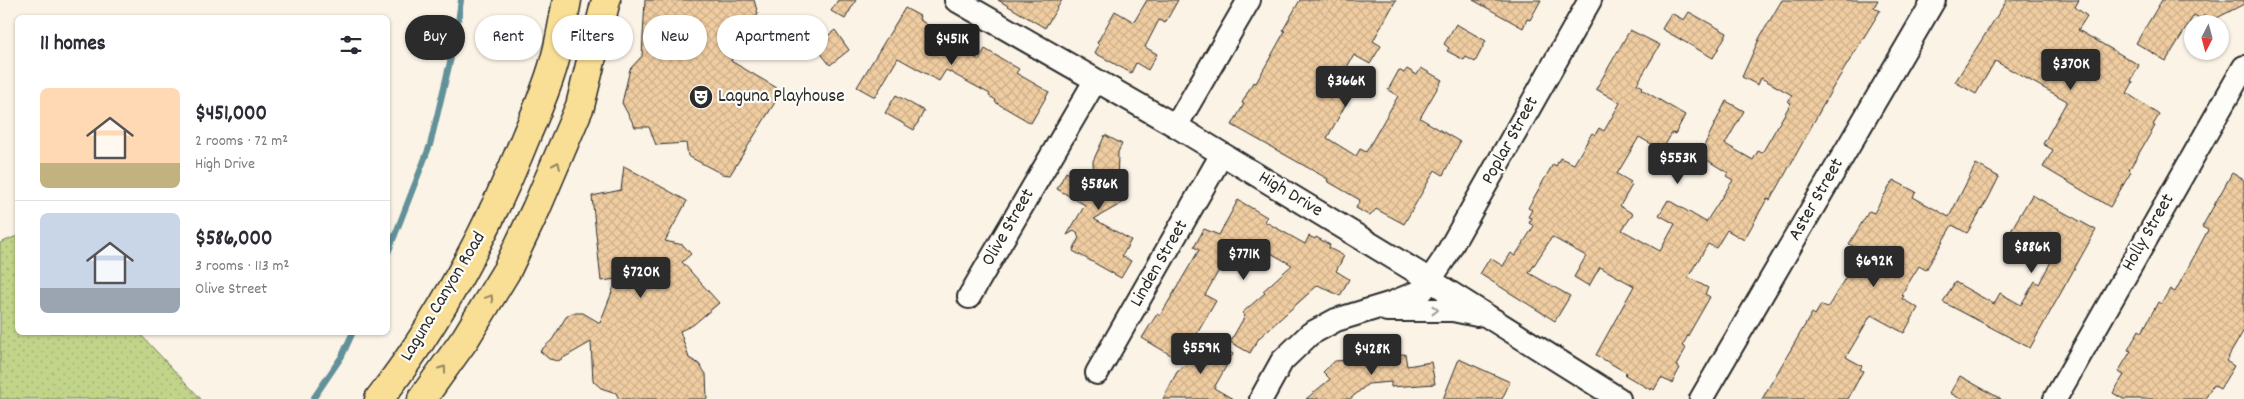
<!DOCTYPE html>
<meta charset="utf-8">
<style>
:root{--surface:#fff;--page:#f2f2f3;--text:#2b2b33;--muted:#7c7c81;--line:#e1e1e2;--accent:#2b2b2b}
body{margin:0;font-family:Dekko,sans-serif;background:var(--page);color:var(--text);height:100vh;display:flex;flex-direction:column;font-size:19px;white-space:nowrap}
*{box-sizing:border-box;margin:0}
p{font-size:16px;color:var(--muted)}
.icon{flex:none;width:28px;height:28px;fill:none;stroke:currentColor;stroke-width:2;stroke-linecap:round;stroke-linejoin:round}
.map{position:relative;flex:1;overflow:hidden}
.details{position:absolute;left:15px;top:15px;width:375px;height:320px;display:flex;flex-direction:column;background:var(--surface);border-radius:8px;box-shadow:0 1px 4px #0004}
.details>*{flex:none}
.top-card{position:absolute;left:405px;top:15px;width:475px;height:45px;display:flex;gap:10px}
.needle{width:32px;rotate:186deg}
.buttons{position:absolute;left:2184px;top:15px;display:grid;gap:10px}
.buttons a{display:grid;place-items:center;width:45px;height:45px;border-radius:50%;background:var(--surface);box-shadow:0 1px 4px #0004;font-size:25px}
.price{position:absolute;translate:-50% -42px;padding:0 11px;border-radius:5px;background:var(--accent);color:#fff;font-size:16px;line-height:32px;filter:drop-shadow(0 1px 2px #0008)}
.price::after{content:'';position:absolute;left:50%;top:30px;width:15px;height:11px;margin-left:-8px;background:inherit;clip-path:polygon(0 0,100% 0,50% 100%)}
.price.active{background:#222;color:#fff}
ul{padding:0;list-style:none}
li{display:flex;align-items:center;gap:15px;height:125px;padding:0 25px}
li+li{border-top:1px solid var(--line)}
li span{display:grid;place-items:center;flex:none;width:140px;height:100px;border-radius:8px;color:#555}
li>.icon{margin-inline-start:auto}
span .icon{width:60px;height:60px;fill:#fffc;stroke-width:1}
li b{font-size:21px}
h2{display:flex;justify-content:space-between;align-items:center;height:60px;padding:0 25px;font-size:21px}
.chip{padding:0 18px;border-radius:22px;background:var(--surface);box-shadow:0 1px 4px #0004;font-size:18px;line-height:45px}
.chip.active{background:var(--accent);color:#fff}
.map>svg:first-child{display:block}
</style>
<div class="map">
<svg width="2244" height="399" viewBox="0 0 2244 399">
<defs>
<pattern id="grass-dots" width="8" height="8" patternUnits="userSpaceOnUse" patternTransform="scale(1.25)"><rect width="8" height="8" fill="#c1d489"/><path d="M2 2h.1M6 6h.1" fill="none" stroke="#a6b676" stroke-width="1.8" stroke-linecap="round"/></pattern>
<pattern id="building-cross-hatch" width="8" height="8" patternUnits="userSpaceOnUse" patternTransform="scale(1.25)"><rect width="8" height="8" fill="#f0cda1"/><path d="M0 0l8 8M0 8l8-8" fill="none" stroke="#ceb08b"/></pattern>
</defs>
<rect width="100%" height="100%" fill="#faf3e6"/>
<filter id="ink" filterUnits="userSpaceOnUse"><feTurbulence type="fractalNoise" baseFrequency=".02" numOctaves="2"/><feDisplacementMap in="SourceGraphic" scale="10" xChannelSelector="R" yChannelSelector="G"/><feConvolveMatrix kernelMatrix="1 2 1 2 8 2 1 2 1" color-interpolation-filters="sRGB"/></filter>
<g filter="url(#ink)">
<path fill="url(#grass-dots)" stroke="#76805a" d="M17,236L18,332L139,333L201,399H0V243Z"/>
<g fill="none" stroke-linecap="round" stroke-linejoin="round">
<path stroke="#629199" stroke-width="6" d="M388,253L430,145L456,37L461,0
M313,399L342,356L353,332"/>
</g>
<path fill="url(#building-cross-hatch)" stroke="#2b2b2b" d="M645,0H754L758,14L731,61L782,91L730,175L722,174L688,156L686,143L656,145L649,127H635L622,103L630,69L642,56Z
M838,0H856L845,19L831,11Z
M998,0H1062L1045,28Z
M1147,0H1178L1165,23L1159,20L1145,47L1157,54L1148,70L1136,63L1131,73L1095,53L1099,45L1097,43L1115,11L1134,22Z
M1300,0H1396L1373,41L1381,46L1370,64L1354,55L1336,86L1351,95L1327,138L1356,156L1360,149L1366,152L1398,96L1388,90L1399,70L1404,73L1407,69L1417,75L1421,68L1442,80L1420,118L1460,142L1443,175L1435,170L1404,224L1376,209L1370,216L1356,208L1360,200L1327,181L1328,179L1232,125L1244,104L1242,103L1253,82L1256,83L1285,31L1283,30Z
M1473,0H1541L1530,20L1527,19L1523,28Z
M1782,0H1878L1874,7L1880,11L1832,89L1777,189L1770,200L1767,199L1744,240L1727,230L1716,248L1708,244L1688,277L1708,288L1705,294L1710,297L1682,346L1686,348L1676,366L1680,368L1672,383L1661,378L1654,390L1652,388L1651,390L1625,375L1627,373L1596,355L1634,286L1600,267L1589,286L1574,277L1586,256L1552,237L1529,273L1570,296L1555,321L1480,274L1490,258L1503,266L1511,253L1515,256L1534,226L1529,223L1532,218L1528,217L1532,210L1528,208L1553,164L1556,166L1560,158L1574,164L1592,133L1595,135L1599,128L1604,131L1620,103L1596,89L1630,30L1660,45L1637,84L1643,87L1641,89L1685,115L1675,134L1672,133L1662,150L1639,137L1617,174L1631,182L1629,184L1632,185L1620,206L1633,214L1622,230L1660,251L1675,224L1659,215L1668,200L1706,222L1733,180L1726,176L1728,173L1702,157L1703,154L1701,152L1726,101L1744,111L1725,144L1753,160L1758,151L1762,153L1791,103L1788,102L1792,95L1761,78L1758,85L1742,77L1760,37Z
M2007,0H2079L2075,7L2087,16L2078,30L2139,65L2131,81L2133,82L2127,93L2159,115L2153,125L2155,126L2129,170L2131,172L2110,207L2043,167L2053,150L2043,144L2067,101L1995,61L1976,94L1955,82Z
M2162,0H2244V4L2213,20L2204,15L2201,19L2194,15L2166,61L2136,43Z
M905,8L920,16L919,19L933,29L954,41L952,44L979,60L985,49L1019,69L1016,73L1049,92L1031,123L995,102L996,100L989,96L990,94L946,70L939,81L898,58L875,97L857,87Z
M1689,12L1727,33L1713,58L1662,29L1671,13L1684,20Z
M1456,24L1486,41L1475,62L1466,57L1464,60L1447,51L1449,48L1444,44Z
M835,30L849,50L830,65L815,46Z
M896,95L924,111L914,130L885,113Z
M1105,135L1122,144L1118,152L1117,190L1124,202L1094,219L1131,240L1122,256L1131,261L1121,278L1073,251L1079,237L1077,235L1078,234L1074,231L1067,235L1085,205L1057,189L1066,172L1094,187L1093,161Z
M1976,164L1999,177L1988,199L1967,233L1952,225L1926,270L1919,266L1901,295L1904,296L1902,299L1918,308L1904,333L1871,315L1846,357L1862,366L1860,369L1863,371L1848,399H1762L1812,313L1815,315L1821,305L1827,308L1831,302L1861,251L1849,244L1869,211L1874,213L1893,180L1916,192L1913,197L1949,217Z
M624,166L687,201L665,241L683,245L691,254L682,262L719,303L693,325L680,331L689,358L699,364L706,374L707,399H619L616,393L601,388L593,381L591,342L558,361L549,359L540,351L552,340L566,317L572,313H583L600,323L617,279L601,281L592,196L621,190Z
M2232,173L2244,180V330L2226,361L2234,366L2220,389L2213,385L2205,399H2123L2113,393L2124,375L2118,372L2131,351L2128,350L2139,330L2142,332L2158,302L2161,304L2170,289L2175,292L2208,230L2202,227Z
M2032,195L2096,230L2030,348L1943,302L1955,282L1994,304L2000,293L2021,305L2035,281L2039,284L2054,256L2011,230Z
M1238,200L1267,217L1264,221L1305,244L1309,236L1315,239L1316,237L1330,245L1329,248L1344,256L1336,271L1349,279L1340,296L1318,285L1259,338L1250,353L1230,342L1245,316L1242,313L1265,293L1263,291L1292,265L1258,246L1243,272L1229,264L1228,266L1223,263L1205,295L1216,301L1181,361L1142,338L1157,314L1160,316L1199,250L1194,247L1204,229L1219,235Z
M1211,341L1233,354L1214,388L1233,399H1163L1177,372Z
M1405,354L1407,366L1431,362L1435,384L1391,387V382L1368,384L1350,399H1306L1330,379L1323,372L1335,361L1362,359L1361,357Z
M1459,359L1510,382L1502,399H1443Z
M1960,376L2001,399H1961L1950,393Z"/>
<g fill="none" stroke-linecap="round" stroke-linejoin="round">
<g stroke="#2b2b2b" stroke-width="26">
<path id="minor" d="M956,0L1176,126L1430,280L1619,399
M1176,126L1249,0
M969,297L1095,81
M1387,310H1453L1477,315
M1097,373L1222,154
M1261,399L1282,361L1310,334L1336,320L1392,303L1423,290L1444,259L1590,0
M1701,399L1934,0
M2055,399L2244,67"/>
</g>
<g stroke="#2b2b2b" stroke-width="31">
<path id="major" d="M379,399C439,323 491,224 527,134C537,111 547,88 554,63C560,43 563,21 567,0
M422,399L465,339L507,270L536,209L580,106L606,0"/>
</g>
<use href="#minor" stroke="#fdfcf7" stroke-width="22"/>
<use href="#major" stroke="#f9df96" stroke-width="28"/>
</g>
<defs><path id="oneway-chevron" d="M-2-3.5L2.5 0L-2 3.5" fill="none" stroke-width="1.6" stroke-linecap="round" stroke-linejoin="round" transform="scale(1.25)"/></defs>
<g stroke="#928560">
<use href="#oneway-chevron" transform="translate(557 165) rotate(-66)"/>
<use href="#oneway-chevron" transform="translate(490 298) rotate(-59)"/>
<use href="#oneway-chevron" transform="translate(443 369) rotate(-54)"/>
</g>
<use stroke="#9e9e9b" href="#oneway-chevron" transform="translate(1435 310)"/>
</g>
<defs>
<g id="theatre-disc" transform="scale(1.25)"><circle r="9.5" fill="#2b2b2b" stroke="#fdfcf7"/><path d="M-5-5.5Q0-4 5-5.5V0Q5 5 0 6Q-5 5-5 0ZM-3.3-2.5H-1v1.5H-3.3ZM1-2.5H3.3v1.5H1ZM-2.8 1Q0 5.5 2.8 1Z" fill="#fff"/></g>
</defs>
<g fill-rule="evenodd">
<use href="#theatre-disc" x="701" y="97"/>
</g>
<g text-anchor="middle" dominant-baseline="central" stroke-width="4.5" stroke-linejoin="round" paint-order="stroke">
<g font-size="19" fill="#2b2b2b" stroke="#fdfcf7" text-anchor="start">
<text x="718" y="97">Laguna Playhouse</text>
</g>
<g font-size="19" fill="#2b2b2b" stroke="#fdfcf7">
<text transform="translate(1511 141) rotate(-61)">Poplar Street</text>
<text transform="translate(1290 195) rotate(31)">High Drive</text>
<text transform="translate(1817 200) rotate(-60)">Aster Street</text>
<text transform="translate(1009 228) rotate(-60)">Olive Street</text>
<text transform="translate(2149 233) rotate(-60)">Holly Street</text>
<text transform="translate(1160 264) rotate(-60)">Linden Street</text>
<text transform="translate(444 297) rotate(-59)">Laguna Canyon Road</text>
</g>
</g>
</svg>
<div class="buttons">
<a><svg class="needle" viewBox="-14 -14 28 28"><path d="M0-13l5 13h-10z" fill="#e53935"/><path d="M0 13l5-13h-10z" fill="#7c7c81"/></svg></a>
</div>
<b class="price active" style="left:952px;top:66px">$451K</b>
<b class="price" style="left:2071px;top:91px">$370K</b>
<b class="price" style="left:1346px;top:108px">$366K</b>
<b class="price" style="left:1678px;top:185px">$553K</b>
<b class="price" style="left:1099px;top:211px">$586K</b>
<b class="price" style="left:2032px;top:274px">$886K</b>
<b class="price" style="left:1244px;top:281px">$771K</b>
<b class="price" style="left:1874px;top:288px">$692K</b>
<b class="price" style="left:641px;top:299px">$720K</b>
<b class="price" style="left:1201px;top:375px">$559K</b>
<b class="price" style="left:1372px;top:376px">$428K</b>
<div class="top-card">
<a class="chip active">Buy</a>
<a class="chip">Rent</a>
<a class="chip">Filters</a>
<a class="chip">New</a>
<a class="chip">Apartment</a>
</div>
<section class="details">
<h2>11 homes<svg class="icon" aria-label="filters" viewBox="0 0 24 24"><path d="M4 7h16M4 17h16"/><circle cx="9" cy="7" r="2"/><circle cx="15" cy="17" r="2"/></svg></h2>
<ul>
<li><span style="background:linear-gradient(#ffd9b3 75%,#c2b280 0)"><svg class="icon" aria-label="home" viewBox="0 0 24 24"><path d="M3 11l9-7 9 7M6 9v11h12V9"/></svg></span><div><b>$451,000</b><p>2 rooms · 72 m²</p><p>High Drive</p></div></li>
<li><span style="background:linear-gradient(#c9d6e8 75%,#9aa5b1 0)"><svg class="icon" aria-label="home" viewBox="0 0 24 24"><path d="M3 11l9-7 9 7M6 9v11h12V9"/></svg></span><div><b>$586,000</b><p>3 rooms · 113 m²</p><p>Olive Street</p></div></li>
</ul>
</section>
</div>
